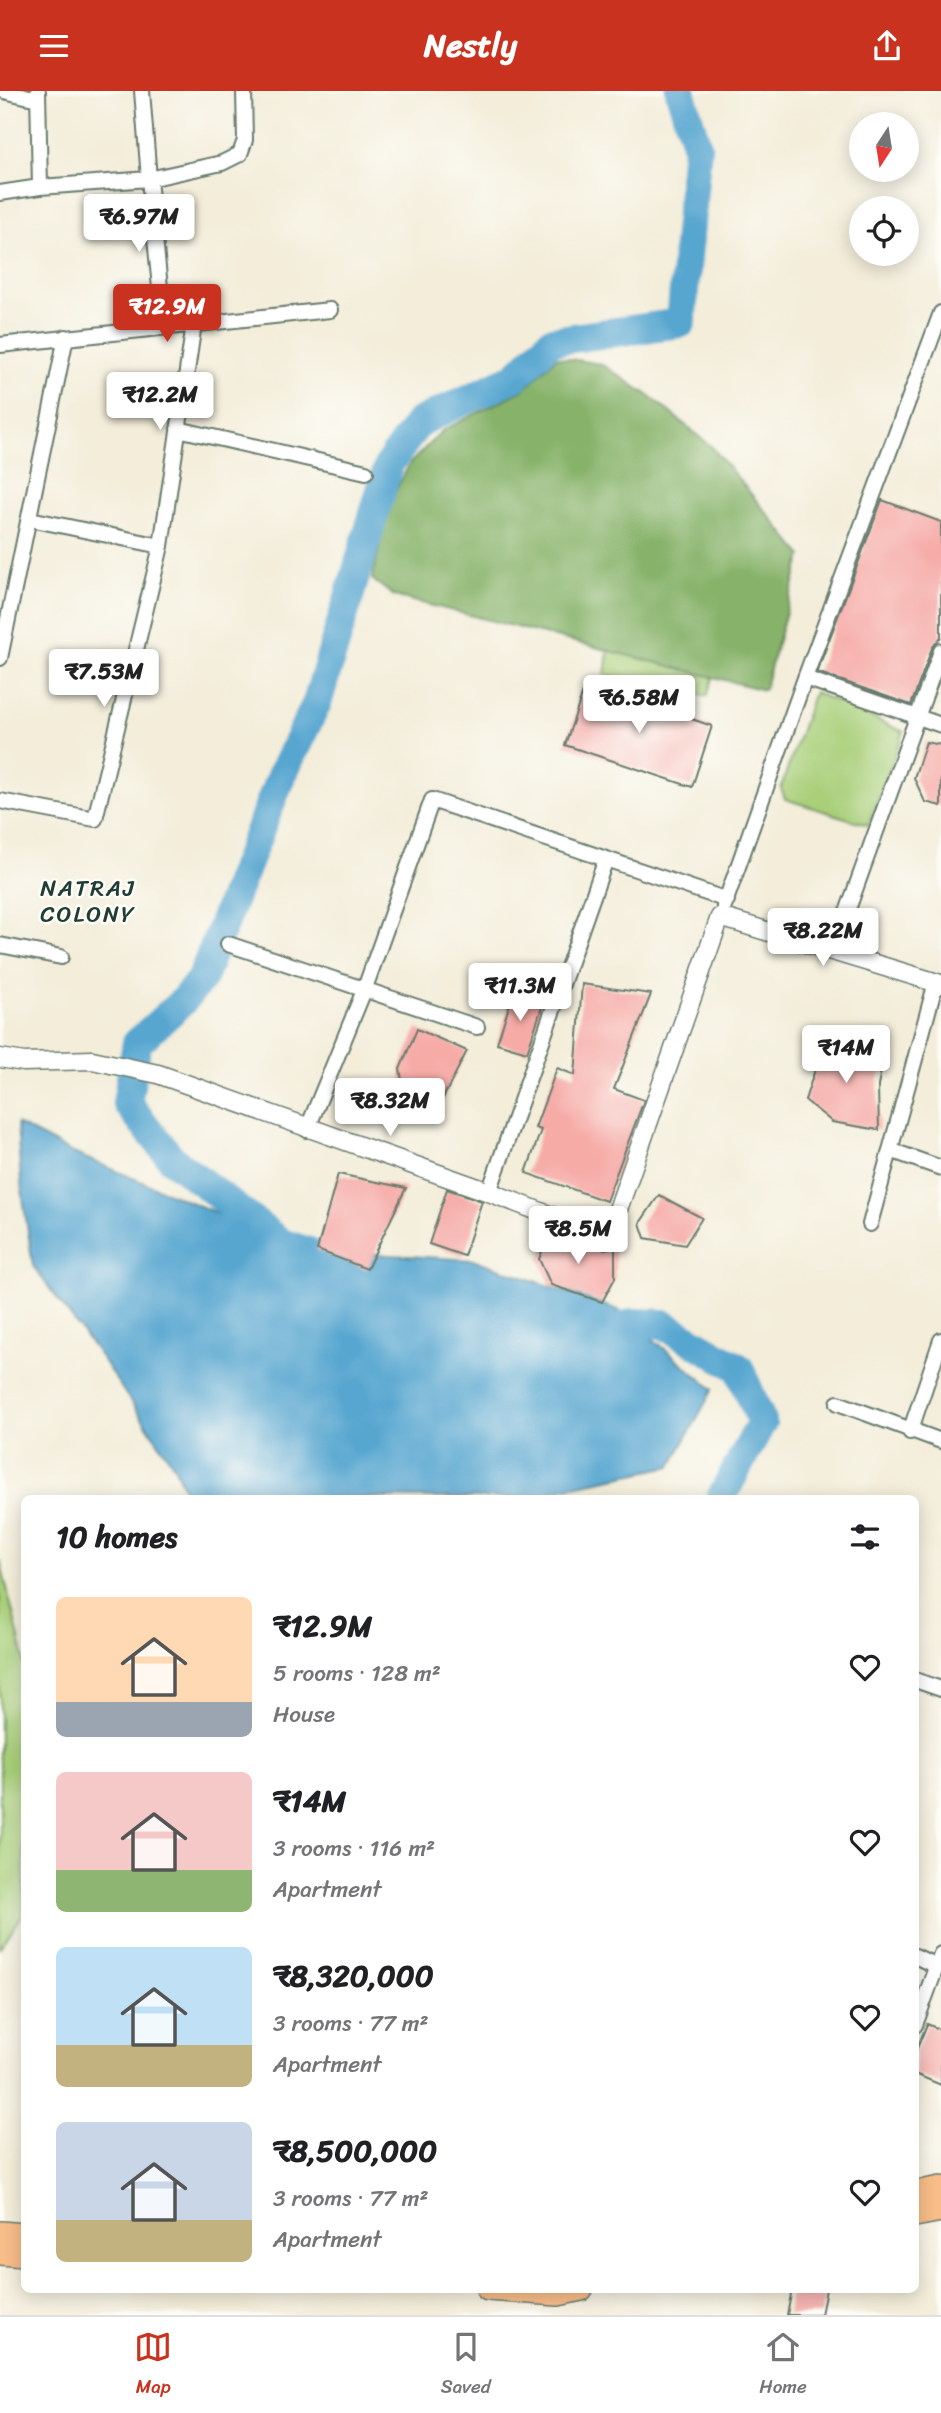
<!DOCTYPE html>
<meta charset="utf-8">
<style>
:root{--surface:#fff;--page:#f2f2f2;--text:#202124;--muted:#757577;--line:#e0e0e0;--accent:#c8321e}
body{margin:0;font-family:Sriracha,sans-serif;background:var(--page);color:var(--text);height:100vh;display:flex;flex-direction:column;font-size:26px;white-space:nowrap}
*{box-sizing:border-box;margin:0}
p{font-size:23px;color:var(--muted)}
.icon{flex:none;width:38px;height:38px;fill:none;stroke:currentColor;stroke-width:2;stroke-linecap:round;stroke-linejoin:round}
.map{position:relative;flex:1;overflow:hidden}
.drawer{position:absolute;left:21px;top:1404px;width:898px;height:798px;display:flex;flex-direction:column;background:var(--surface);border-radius:10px;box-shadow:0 4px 18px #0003}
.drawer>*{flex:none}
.needle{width:46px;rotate:192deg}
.buttons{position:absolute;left:849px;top:21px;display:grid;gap:14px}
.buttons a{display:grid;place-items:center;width:70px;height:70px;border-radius:50%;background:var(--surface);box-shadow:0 4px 18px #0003;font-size:35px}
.price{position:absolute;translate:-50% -60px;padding:0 16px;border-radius:7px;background:#fff;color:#222;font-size:23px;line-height:46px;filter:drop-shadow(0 2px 4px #0008)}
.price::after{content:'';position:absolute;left:50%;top:42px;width:21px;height:16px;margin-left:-10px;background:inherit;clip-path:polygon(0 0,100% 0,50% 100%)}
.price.active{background:var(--accent);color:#fff}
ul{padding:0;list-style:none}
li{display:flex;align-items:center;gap:21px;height:175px;padding:0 35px}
li span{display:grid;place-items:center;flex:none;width:196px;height:140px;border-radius:10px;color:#555}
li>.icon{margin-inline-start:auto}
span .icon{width:84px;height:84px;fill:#fffc;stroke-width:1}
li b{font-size:30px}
h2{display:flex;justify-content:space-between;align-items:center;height:84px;padding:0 35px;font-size:30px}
header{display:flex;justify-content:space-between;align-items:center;height:91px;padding:0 35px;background:var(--accent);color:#fff;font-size:32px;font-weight:800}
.menu{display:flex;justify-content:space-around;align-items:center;height:98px;border-top:2px solid var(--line);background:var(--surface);font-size:19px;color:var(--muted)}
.menu a{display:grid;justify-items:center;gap:4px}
.menu .active{color:var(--accent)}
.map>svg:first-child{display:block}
</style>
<header><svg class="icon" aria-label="menu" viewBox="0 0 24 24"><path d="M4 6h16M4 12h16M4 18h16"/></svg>Nestly<svg class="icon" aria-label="share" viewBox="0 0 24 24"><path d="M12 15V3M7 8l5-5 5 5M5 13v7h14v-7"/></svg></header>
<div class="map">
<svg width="941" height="2224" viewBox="0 0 941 2224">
<rect width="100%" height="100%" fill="#fdfcf7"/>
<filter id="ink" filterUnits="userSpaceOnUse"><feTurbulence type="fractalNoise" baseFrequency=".0143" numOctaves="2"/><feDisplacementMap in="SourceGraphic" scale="14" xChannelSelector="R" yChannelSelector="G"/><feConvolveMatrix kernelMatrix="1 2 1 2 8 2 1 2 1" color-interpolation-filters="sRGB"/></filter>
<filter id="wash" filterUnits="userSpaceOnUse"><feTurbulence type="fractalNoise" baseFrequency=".00686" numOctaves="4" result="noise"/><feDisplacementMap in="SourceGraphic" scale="28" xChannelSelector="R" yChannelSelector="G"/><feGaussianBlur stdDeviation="1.57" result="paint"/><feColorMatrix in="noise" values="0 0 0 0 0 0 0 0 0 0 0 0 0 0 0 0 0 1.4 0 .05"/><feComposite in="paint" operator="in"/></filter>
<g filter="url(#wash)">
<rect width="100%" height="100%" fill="#f3edd9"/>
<path fill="#a9cf79" stroke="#648656" stroke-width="2" d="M609,553L718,573L707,605L605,584Z
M814,601L904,641L868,734L785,708L781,697Z
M0,1469L24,1567V1822L0,1857Z"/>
<path fill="#86b269" stroke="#52784e" stroke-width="2" d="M557,266L601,273L651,306L711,355L802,464L764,599L394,505L372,488L389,413L410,372L443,339L523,299Z"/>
<path fill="#56a6d0" stroke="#3a7282" stroke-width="2" d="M17,1033L71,1061L279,1148L373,1163L475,1169L618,1219L713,1298L671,1375L555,1399L547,1407H188L174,1375L102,1268L33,1175L21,1093Z"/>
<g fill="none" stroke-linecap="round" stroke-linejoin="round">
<path stroke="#56a6d0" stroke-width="30" d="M309,1161L281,1152L172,1068L127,1012L137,952L183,910L202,887L281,685L317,612L389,373L419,331L515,286L551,250L681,232L697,55L680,0
M594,1246L633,1232L663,1233L739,1277L762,1331L721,1407"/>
</g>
<g id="blocks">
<path fill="#f6aba7" d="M882,409L941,431V546L932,557L911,614L817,581Z
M586,592L712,635L692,696L565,654Z
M926,651L941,654V715L925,711L914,687Z
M582,893L651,903L614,998L644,1009L606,1110L526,1082L541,1039L535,1037L557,977L575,984Z
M513,903L543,913L527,961L497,952Z
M417,938L467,960L440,1013L405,1006L400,978Z
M826,945L883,968L878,995L879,1039L832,1031L805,1009Z
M338,1083L406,1097L367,1178L317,1159Z
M447,1098L482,1110L464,1165L429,1153Z
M659,1104L702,1127L685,1154L645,1147L640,1132Z
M551,1137L604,1158L615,1156V1187L602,1211L551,1194L539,1168Z
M927,1933L941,1939V1994L915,1983V1962Z
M792,2198H826L821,2224H787Z"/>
</g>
</g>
<g filter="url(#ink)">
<use href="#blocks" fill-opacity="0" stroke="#697b6e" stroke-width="2"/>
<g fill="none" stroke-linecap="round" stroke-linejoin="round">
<g stroke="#697b6e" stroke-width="18">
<path id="minor" d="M4,0L38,8
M38,0L40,96L149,88L142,0
M0,102L40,96
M164,236L149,88L222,72L240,63L245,49L244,0
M0,254L330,219
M178,338L366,381
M30,428L161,455
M0,567L66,246
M805,587L941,634
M0,710L95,728L161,455L194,233
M724,815L805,587L941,222
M228,853L477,936
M0,854L61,866
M833,860L941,560
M307,1039L365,897L432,709L727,809
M890,1059L941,1077
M489,1101L606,768
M870,1133L936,891
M838,1312L941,1350
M910,1341L941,1249
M915,1589L941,1598
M915,1865L936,1875
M915,1934L941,1863"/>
</g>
<g stroke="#697b6e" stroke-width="21">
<path id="tertiary" d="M0,967L24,971L92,969L158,983L489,1101L608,1147L720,826L941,893"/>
</g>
<g stroke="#697b6e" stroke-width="26">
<path id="primary" d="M915,2102L941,2097
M915,2124L941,2119
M0,2142L24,2144
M0,2162L24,2164
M488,2198L558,2203L581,2198"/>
</g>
<use href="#minor" stroke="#fff" stroke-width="14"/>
<use href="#tertiary" stroke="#fff" stroke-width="18"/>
<use href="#primary" stroke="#f8bd88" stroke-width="23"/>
</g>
</g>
<g text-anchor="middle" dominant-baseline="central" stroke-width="5" stroke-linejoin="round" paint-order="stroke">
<g font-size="23" letter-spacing="2" fill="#1f3d34" stroke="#fdfcf7">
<text x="88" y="797">NATRAJ<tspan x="88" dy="26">COLONY</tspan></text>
</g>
</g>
</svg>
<div class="buttons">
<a><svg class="needle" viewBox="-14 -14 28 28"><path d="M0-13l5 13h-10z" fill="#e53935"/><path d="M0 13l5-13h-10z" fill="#757577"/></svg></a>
<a><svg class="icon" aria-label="locate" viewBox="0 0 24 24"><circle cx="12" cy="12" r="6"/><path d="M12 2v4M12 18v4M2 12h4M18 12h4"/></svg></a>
</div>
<b class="price" style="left:139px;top:163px">₹6.97M</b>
<b class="price active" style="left:167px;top:253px">₹12.9M</b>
<b class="price" style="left:160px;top:341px">₹12.2M</b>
<b class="price" style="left:104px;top:618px">₹7.53M</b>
<b class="price" style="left:639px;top:644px">₹6.58M</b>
<b class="price" style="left:823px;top:877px">₹8.22M</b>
<b class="price" style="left:520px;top:932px">₹11.3M</b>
<b class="price" style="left:846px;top:994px">₹14M</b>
<b class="price" style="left:390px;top:1047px">₹8.32M</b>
<b class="price" style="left:578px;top:1175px">₹8.5M</b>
<section class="drawer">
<h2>10 homes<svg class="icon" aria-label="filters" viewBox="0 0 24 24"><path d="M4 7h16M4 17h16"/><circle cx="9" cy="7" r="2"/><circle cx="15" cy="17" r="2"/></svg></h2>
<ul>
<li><span style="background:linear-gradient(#ffd9b3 75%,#9aa5b1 0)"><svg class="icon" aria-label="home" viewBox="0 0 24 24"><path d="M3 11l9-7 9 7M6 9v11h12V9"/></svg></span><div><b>₹12.9M</b><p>5 rooms · 128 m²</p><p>House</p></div><svg class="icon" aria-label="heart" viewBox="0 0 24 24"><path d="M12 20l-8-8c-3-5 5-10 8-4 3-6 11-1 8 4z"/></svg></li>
<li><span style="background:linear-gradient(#f6c9c9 70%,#8fb573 0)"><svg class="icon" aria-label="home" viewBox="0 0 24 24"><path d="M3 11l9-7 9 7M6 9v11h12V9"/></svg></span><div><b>₹14M</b><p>3 rooms · 116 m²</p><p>Apartment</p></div><svg class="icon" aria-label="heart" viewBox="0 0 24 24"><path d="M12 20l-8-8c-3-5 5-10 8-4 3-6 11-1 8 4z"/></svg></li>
<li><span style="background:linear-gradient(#bfe0f5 70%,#c2b280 0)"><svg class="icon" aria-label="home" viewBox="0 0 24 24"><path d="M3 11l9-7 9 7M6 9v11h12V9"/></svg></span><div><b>₹8,320,000</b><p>3 rooms · 77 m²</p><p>Apartment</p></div><svg class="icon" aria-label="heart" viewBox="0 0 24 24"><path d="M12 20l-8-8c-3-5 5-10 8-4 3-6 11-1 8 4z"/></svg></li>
<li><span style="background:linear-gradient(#c9d6e8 70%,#c2b280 0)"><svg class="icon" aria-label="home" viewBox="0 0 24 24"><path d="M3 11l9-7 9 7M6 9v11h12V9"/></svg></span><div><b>₹8,500,000</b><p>3 rooms · 77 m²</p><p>Apartment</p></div><svg class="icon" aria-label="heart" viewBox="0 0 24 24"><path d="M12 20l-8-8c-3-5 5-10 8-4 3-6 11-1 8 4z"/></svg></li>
</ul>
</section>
</div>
<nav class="menu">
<a class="active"><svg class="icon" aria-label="map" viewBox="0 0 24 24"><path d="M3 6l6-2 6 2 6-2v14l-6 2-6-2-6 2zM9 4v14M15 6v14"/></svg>Map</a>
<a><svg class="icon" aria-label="saved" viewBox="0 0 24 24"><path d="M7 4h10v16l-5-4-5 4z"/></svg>Saved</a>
<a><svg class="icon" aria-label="home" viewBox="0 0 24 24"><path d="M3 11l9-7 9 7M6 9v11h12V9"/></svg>Home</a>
</nav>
